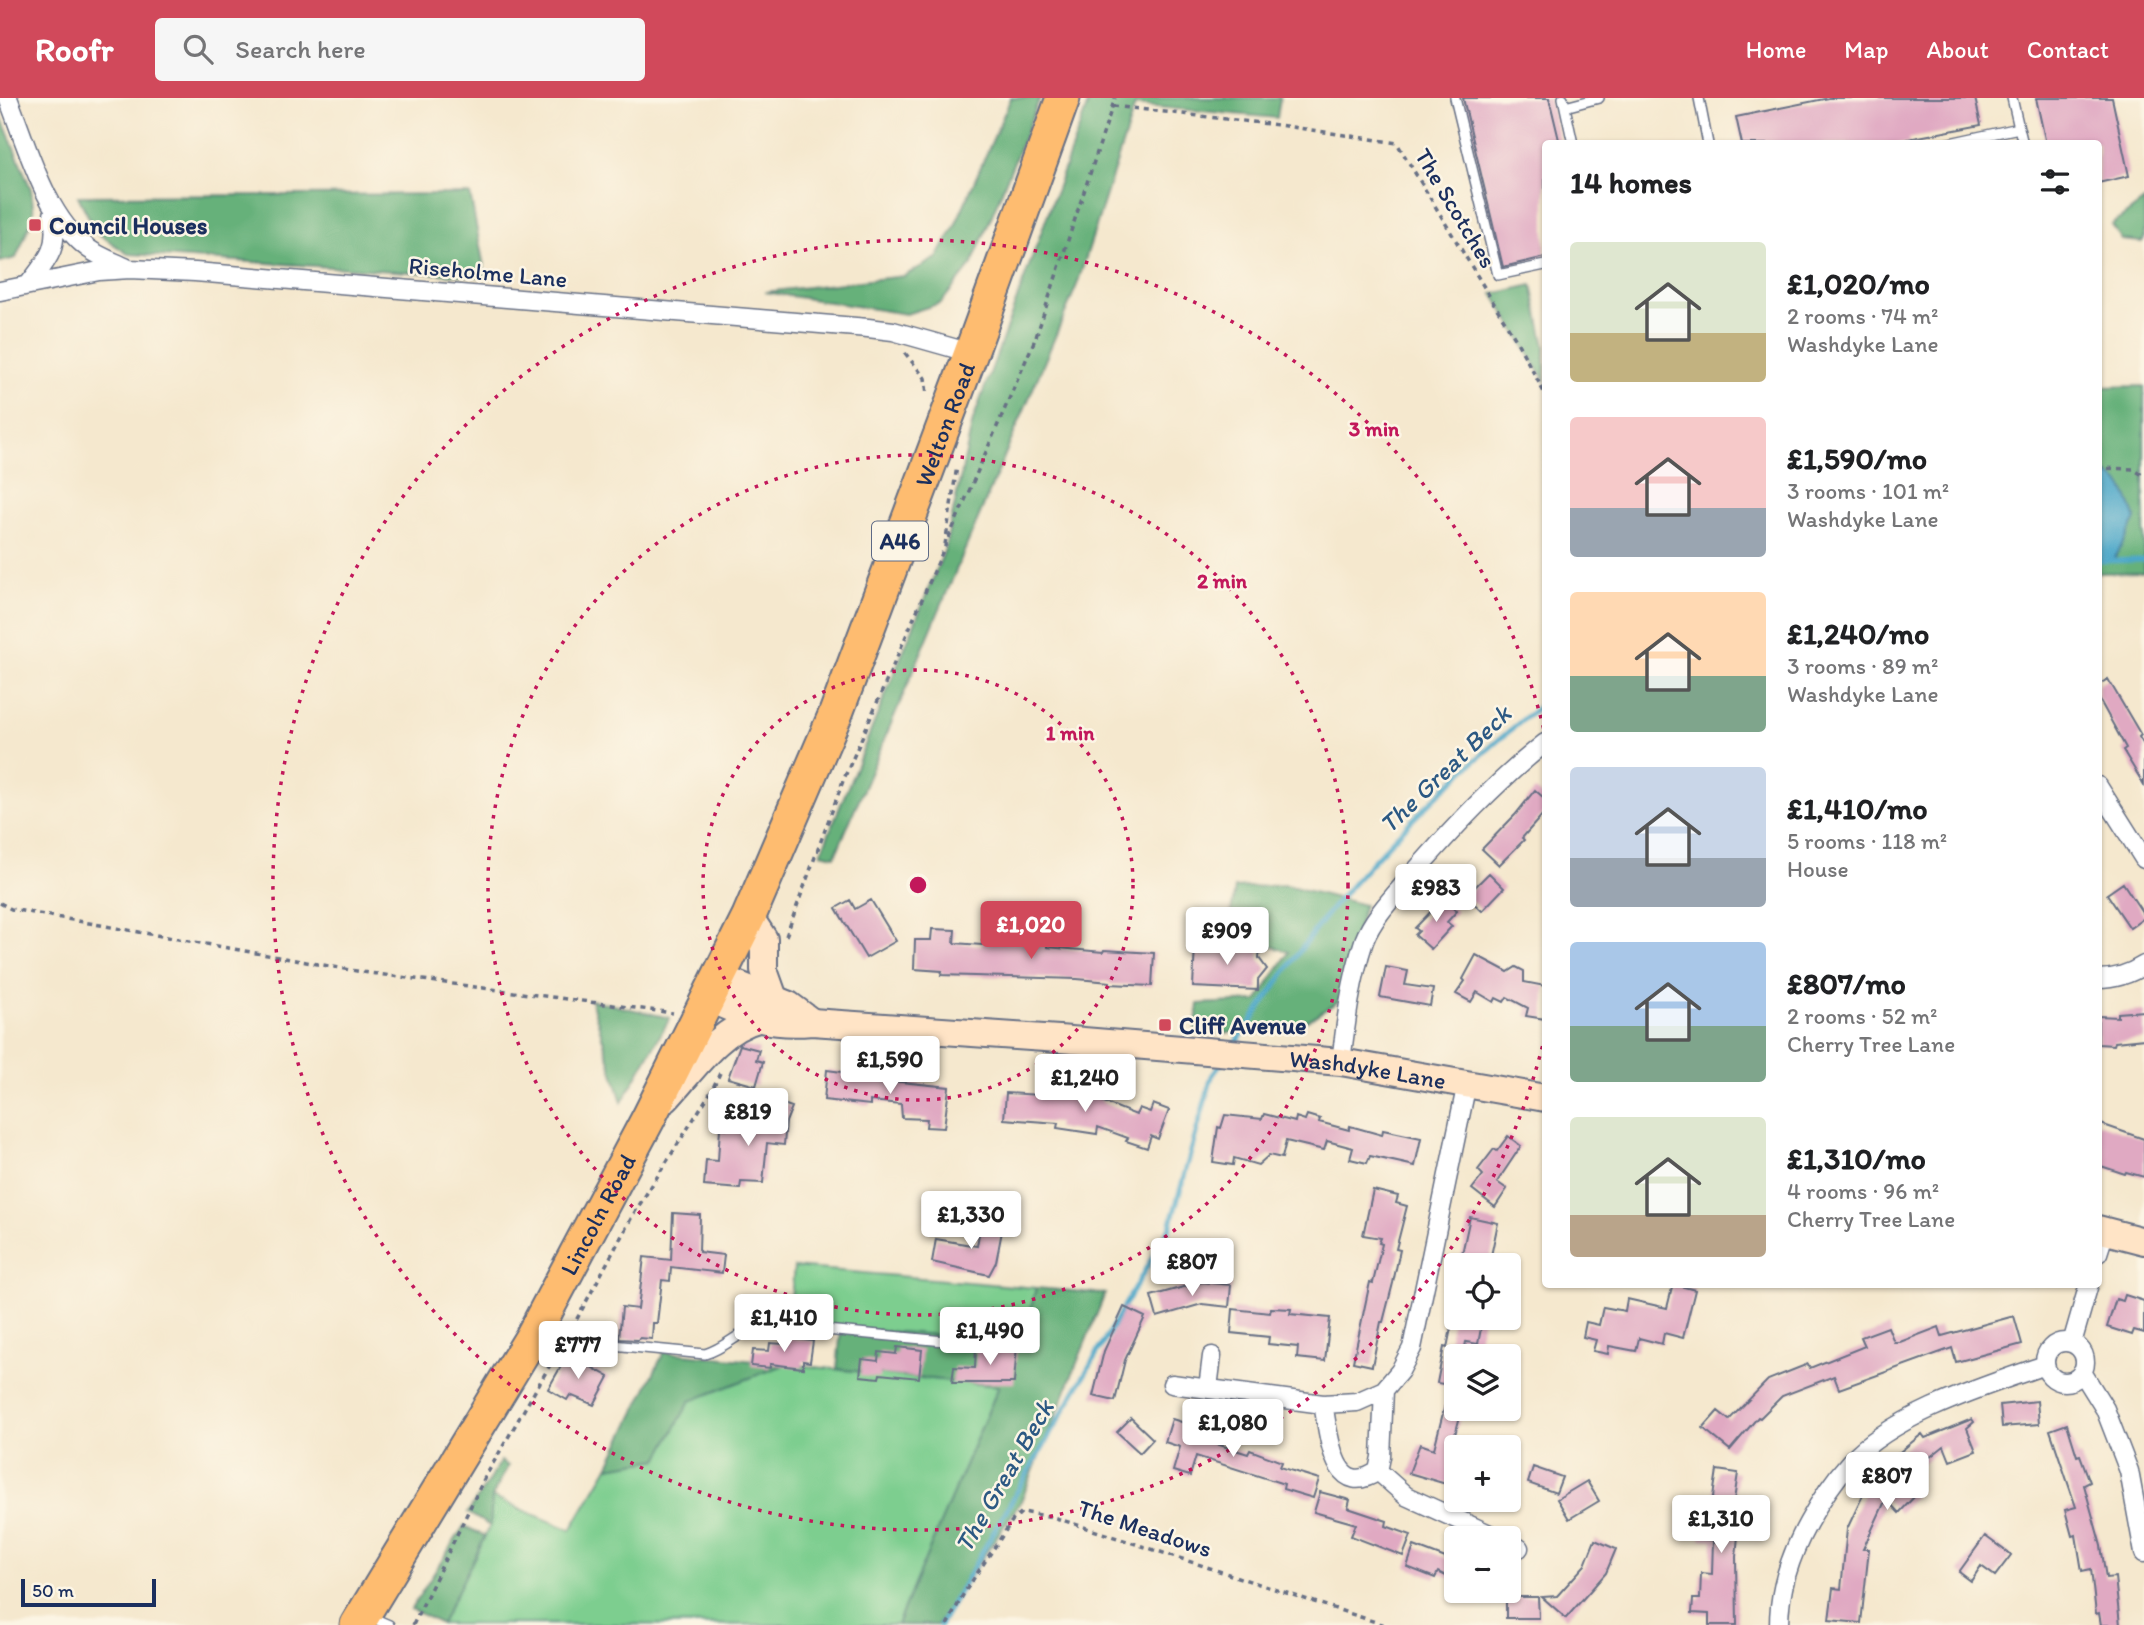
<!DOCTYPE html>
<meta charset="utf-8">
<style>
:root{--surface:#fff;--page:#f6f6f6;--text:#202124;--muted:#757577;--accent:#d1495b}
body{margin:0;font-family:Itim,sans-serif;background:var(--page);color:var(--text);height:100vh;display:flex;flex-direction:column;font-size:26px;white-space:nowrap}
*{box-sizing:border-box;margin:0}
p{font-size:23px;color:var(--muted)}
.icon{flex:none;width:38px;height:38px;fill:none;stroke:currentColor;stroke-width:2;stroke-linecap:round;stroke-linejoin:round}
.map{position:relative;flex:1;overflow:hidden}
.side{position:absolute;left:1542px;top:42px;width:560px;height:1148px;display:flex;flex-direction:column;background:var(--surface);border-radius:7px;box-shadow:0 2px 5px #0004}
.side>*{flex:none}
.buttons{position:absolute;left:1444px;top:1155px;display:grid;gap:14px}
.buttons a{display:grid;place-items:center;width:77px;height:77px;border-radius:7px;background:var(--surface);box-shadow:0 2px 5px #0004;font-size:35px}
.scale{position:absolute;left:21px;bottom:18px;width:135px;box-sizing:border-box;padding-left:7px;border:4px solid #1b2f5e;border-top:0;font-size:19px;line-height:24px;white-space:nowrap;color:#1b2f5e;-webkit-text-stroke:5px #fcf5e5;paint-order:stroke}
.price{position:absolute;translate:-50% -60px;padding:0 16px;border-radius:7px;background:#fff;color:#222;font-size:23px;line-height:46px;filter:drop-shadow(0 2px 4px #0008)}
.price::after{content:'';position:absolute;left:50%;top:42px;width:21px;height:16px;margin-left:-10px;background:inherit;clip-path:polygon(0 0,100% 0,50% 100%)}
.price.on{background:var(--accent);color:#fff}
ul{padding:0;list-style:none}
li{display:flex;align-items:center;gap:21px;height:175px;padding:0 28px}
li span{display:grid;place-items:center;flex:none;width:196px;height:140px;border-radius:7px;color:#555}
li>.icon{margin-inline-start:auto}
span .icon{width:84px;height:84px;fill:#fffc;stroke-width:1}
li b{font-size:30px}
h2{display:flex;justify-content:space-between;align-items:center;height:84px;padding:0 28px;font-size:30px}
header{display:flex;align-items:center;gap:42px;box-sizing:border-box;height:98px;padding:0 35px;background:var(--accent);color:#fff}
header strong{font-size:33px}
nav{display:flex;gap:38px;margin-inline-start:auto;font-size:24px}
.search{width:490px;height:63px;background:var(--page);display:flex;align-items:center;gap:18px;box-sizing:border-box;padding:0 24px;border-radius:7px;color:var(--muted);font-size:26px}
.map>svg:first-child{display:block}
</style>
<header>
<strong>Roofr</strong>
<div class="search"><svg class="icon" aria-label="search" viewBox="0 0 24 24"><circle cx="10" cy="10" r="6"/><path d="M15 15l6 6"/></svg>Search here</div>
<nav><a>Home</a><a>Map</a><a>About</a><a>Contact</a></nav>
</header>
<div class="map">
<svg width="2144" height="1527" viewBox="0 0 2144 1527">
<rect width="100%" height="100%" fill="#fcf5e5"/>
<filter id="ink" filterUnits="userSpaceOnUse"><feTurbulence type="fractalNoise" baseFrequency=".0143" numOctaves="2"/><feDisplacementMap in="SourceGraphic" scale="14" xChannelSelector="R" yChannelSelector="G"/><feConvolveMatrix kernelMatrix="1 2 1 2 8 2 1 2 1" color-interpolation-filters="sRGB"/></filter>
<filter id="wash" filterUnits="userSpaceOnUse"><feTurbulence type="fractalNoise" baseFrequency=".00686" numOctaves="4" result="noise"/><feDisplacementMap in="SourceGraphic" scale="28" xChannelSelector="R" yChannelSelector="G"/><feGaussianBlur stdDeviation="1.57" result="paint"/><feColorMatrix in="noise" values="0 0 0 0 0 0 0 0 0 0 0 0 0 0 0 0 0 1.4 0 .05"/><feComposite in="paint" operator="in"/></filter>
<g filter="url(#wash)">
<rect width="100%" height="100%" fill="#f5e8ce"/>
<path fill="#7dce8f" stroke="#4c7e76" stroke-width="2" d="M794,1169L1036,1190L1023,1243L841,1230L789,1222Z
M786,1266L999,1288L897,1527L441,1526L490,1428L492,1399L571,1432L608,1369L658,1361L689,1303Z"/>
<path fill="#66b17a" stroke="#40706c" stroke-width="2" d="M1011,0H1040L972,166L941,205L906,216L765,194L904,178L937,160L954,130Z
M1090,0H1280L1277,20L1135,7L1077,187L835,758L821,755L945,451L973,322Z
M0,16L31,91L34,117L16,160L0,164Z
M470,96L486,179L128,156L96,134L78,98Z
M2144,103V140L2142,144L2122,142L2112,127Z
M1532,187L1545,248V283L1493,196Z
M2144,288V474L2098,475V461L2107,463L2109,376L2098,375V289Z
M1286,787L1364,807L1339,903L1297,929L1267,935H1195L1198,906L1257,903L1289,854L1257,843L1230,820L1235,790Z
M591,902L670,920L622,1004Z
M1036,1190L1105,1196L1021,1403L937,1527H897L999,1288L837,1271L841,1230L1023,1243Z
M664,1254L786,1266L690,1303L658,1361L608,1369Z
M501,1363L508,1368L492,1399L490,1428L468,1415Z
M464,1428L485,1438L441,1526L411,1511Z"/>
<path fill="#4ba7c9" stroke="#336b94" stroke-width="2" d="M2098,375C2125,378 2127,399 2136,421L2115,460L2107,463L2098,461Z"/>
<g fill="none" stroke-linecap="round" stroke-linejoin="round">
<path stroke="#4ba7c9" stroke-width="5" d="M2098,463L2144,462
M1234,948C1269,900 1299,849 1337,804C1399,731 1470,663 1545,604
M940,1527L1170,1129L1212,978L1222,964"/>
</g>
<g id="blocks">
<path fill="#e0a9c2" d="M1463,0H1549L1560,46H1545V159L1503,169Z
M1829,0H1975L1981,27L1908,41L1909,46H1742L1736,19Z
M2036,0H2112L2129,78L2098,85V46H2046Z
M2108,581L2141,637L2139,639L2144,647V687L2123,652L2126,650L2098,599V587Z
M1535,692L1545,701V714L1522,740L1524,742L1499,767L1482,751L1515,717Z
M1489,775L1504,790L1482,813L1466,798Z
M2123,785L2144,817V820L2130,830L2107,796Z
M1444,800L1457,813L1447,824L1452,828L1431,851L1415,837L1419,833L1415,830Z
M850,802L855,811L871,802L896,843L866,860L836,810Z
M932,831L955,832L954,845L982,847V842L1026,845L1027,837L1047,839V849L1103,854L1104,852L1154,855L1152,888L1110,886V884L1077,881L941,877L942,873L914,871L915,842H931Z
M1195,846L1260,850L1259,860L1267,871L1258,882V892L1193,889Z
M1476,857L1508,874L1516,869L1524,873V884L1545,888V921L1526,918L1528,910L1507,899L1504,904L1496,900L1494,904L1477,894L1471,904L1456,896L1465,883L1463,881Z
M1386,869L1408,873L1405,887L1433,891L1430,908L1380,899Z
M2144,913V941L2115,944L2114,947L2098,946V918L2118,919V915Z
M740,947L759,952L756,962L763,964L756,988L728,980Z
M827,972L872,978V981L949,989L944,1030L926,1029L927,1021L902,1020L901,1006L870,1003V1007L824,1002Z
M1039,988L1102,998L1101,1003L1136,1017L1139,1010L1150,1014L1153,1006L1169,1012L1158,1041L1151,1038L1147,1050L1126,1043L1128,1040L1098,1029L1097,1036L1057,1030L1058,1025L1004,1021L1006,995L1039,997Z
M763,999L792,1009L786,1024L784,1047L767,1045L763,1085L741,1084L740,1091L704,1088L706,1062L718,1063L720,1030L749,1032L750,1025L755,1026Z
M1264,1016L1295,1024L1296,1019L1305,1022L1307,1017L1320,1021L1319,1024L1349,1032L1350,1028L1382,1037L1383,1032L1421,1040L1415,1068L1370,1058L1367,1065L1350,1061L1353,1050L1327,1043L1324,1052L1286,1043L1282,1060L1269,1057L1258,1067L1234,1060L1233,1067L1213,1064L1218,1029L1221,1030L1225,1017L1262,1021Z
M2098,1025L2144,1041V1079L2126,1074L2125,1076L2098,1067Z
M1508,1038L1521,1048L1497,1084L1507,1091L1495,1109L1472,1091L1483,1077L1478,1072L1494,1051L1497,1053Z
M1373,1092L1398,1098L1396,1105L1407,1108L1396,1151L1400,1152L1393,1185L1383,1224H1381L1372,1268L1353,1264L1370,1184L1373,1185L1382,1146L1379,1145L1381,1140L1363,1137Z
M673,1115L700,1117L699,1154L724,1157L722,1175L671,1169L670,1183L662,1182L657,1225H653L652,1241L639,1240L638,1242L619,1241L622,1209L638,1211L644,1159L671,1162Z
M1470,1119L1498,1125L1489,1167L1460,1165Z
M981,1124L1003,1128L996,1164L989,1177L932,1164L936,1141L977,1148Z
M1202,1184L1231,1187L1229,1209L1202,1206L1157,1219L1151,1198Z
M1673,1186L1695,1192L1683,1240L1664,1235L1662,1246L1639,1240L1636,1253L1609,1248L1608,1256L1593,1253L1596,1242L1583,1239L1586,1224L1599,1227L1603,1209L1625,1213L1627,1201L1667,1210Z
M2125,1197L2144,1203V1235L2134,1232L2132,1237L2107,1229L2116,1201L2123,1203Z
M1124,1209L1145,1219L1125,1262L1115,1303L1093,1298L1104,1253Z
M1271,1210L1291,1211L1290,1216L1330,1220L1325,1263L1297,1260L1298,1249L1268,1246L1269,1239L1231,1235L1233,1211L1270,1215Z
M2014,1218L2022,1246L1956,1264L1952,1250L1839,1291L1834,1278L1782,1298L1760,1320L1758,1319L1730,1352L1703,1330L1718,1313L1729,1322L1768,1282L1808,1266L1810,1270L1865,1248L1861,1239L1888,1229L1894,1244H1900L1939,1229L1942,1238Z
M1453,1220H1483L1478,1246L1466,1244L1463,1258H1456V1311H1462L1453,1344L1456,1345V1389L1409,1375L1420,1346L1434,1351L1450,1287L1437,1285L1444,1249L1447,1250Z
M784,1240L813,1243L810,1264L803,1263V1270L770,1266V1270L751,1268L753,1252L769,1253L770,1245L783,1246Z
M999,1246L1017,1247L1014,1285H952L954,1269L975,1270L976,1249L998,1251Z
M897,1249L922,1252L919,1280L880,1276L879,1280L860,1278L862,1261L878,1263L879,1254L896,1256Z
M568,1256L609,1279L594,1307L570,1297L567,1302L548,1291Z
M2037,1303L2039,1326L2002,1329L2000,1307Z
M1131,1320L1153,1341L1140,1355L1117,1334Z
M1172,1321L1204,1331L1201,1341L1248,1356L1250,1352L1282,1364L1280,1369L1319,1381L1313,1400L1283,1391L1284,1386L1196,1358L1190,1378L1173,1373L1180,1349L1165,1344Z
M1972,1321L1974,1324L1967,1330L1976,1353L1950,1363L1944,1348L1900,1383L1915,1398L1899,1415L1886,1401L1863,1451H1869L1861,1525L1829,1522L1833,1490L1841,1491L1847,1431L1863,1397L1859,1392L1890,1362L1922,1336L1925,1340Z
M2067,1326L2077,1358L2080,1357L2090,1384L2084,1387L2101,1448L2106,1480L2115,1479L2120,1527H2101L2099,1515L2096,1516L2091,1471L2082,1473L2076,1437L2072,1438L2065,1412L2076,1409L2050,1332Z
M1533,1369L1562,1379L1556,1395L1528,1385Z
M1717,1372L1738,1375L1732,1416L1740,1417L1736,1459L1737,1527H1709V1516L1692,1515L1693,1501H1700L1701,1475L1712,1476L1713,1442L1701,1441L1703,1418L1710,1419Z
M1587,1383L1599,1403L1569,1421L1557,1401Z
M1320,1394L1350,1402L1348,1410L1387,1423L1386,1428L1411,1437L1403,1458L1351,1438L1356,1426L1314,1414Z
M1985,1438L2011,1457L1995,1478L1981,1468L1971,1483L1959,1474Z
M1595,1442L1616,1451L1606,1475L1566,1520L1542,1499L1557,1498L1585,1467Z
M1414,1448L1456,1464V1483L1438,1474L1435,1480L1407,1469Z
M1506,1499H1538L1539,1520H1506Z"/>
</g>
</g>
<g filter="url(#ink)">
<use href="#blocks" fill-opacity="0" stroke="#677085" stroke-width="2"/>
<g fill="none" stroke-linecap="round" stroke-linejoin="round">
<g stroke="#677085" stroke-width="12">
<path id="lane" d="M1455,0L1498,177L1545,167
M1563,0L1573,46
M1699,0L1708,46
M1565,9L1599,0
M2019,30L2023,46
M1945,46L2019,30L2012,0
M540,1240L705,1256C726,1250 740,1233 761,1226L966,1245
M368,1518L389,1527"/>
</g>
<g stroke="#677085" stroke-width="21">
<path id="street" d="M8,0C27,48 46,120 89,151C100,159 115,164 127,170
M29,186C48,161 59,151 53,117
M0,193L99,173L130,171L195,174L868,230L893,233L971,255
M2098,688L2144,761
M2098,881C2115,881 2130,876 2144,867
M1341,964C1346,923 1351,882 1364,843C1373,819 1395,797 1411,778C1453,730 1496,684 1545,645
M1467,985L1412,1250L1400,1273L1384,1292L1381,1359L1378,1373L1406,1398L1498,1440
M2098,1155L2105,1133
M2045 1264a20 20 0 1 1 40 0a20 20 0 1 1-40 0Z
M2072,1245L2089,1186
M2082,1274L2105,1311L2129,1373L2144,1455
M1172,1286L1323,1306
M1208,1290L1212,1258
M1378,1373C1332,1404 1329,1334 1323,1306L1357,1304L1384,1292
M1508,1445L1519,1450
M1779,1527C1779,1492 1791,1456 1808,1425C1820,1403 1833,1383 1850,1364C1894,1316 1985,1288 2045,1267"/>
</g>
<g stroke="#677085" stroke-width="30">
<g id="secondary">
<path d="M749,818L764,841V872L774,900"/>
<path d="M719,879L789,907L812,924"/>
<path id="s1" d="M709,901C749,918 767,928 812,924L1059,941L1341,964L1545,1000"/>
<path d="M666,1001C693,972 719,931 758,921"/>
<path d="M2098,1131L2144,1143"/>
</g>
</g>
<g stroke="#677085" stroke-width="37">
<g id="highway">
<path id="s2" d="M357,1527L532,1239L648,1021L749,818L836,615L971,255L1063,0"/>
</g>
</g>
<path stroke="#677085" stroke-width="3.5" stroke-dasharray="5 5" stroke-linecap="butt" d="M1113,8L1278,27L1397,45L1516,242L1545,296
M905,255L925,280L927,296
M2098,370L2133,371L2144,378
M945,447L957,368
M0,805L11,811L362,874L673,915
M786,838L843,683L1036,239L1115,0
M572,1230L633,1117L712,992L721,973
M413,1527L484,1381L557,1255
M947,1527L964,1495L1012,1423L1022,1414L1053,1419L1385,1527"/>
<use href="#lane" stroke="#fff" stroke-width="9"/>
<use href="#street" stroke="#fff" stroke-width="18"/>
<use href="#secondary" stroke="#ffe4c6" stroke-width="26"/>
<use href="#highway" stroke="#febc70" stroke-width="33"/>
</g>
</g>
<g fill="none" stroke="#c2185b" stroke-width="3.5" stroke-dasharray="3.5 7">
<circle cx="918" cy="787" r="215"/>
<circle cx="918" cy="787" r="430"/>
<path d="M1545 938A645 645 0 1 1 1545 636"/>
</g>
<g fill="#d1495b" stroke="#fcf5e5" stroke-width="2.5">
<rect x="28" y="120" width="14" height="14" rx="3.5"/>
<rect x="1158" y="920" width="14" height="14" rx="3.5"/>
</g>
<g text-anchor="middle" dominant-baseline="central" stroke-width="5" stroke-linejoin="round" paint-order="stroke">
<rect fill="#fcf5e5" stroke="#5e6a86" stroke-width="2" x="872" y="423.5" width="56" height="39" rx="5"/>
<g font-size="23" font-weight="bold" fill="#1b2f5e">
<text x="900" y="443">A46</text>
</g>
<g font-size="24" fill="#1b2f5e" stroke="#fcf5e5">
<text transform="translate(1456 110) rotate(59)">The Scotches</text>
<text transform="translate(488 174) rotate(5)">Riseholme Lane</text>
<text stroke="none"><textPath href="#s2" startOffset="1340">Welton Road</textPath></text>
<text stroke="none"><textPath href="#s1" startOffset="665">Washdyke Lane</textPath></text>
<text stroke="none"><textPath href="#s2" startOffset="476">Lincoln Road</textPath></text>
<text transform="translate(1145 1430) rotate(18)">The Meadows</text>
</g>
<g font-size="24" font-weight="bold" fill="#1b2f5e" stroke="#fcf5e5" text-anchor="start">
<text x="49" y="127">Council Houses</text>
<text x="1179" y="927">Cliff Avenue</text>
</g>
<g font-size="26" font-style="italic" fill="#2c5983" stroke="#fcf5e5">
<text transform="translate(1445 671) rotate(-44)">The Great Beck</text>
<text transform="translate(1004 1378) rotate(-60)">The Great Beck</text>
</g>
</g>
<circle cx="918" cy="787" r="10" fill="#c2185b" stroke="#fcf5e5" stroke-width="3.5"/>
<g font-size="21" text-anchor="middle" font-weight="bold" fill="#c2185b" stroke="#fcf5e5" stroke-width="5" stroke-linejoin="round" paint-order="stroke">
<text x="1374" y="338">3 min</text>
<text x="1222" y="490">2 min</text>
<text x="1070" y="642">1 min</text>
</g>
</svg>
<div class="buttons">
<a><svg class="icon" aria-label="locate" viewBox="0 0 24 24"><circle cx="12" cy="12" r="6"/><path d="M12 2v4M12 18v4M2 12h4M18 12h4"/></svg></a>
<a><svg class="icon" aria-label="layers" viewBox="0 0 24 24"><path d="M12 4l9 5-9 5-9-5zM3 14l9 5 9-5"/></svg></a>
<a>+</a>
<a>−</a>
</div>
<div class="scale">50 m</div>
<b class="price" style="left:1436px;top:826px">£983</b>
<b class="price on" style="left:1031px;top:863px">£1,020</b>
<b class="price" style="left:1227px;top:869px">£909</b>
<b class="price" style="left:890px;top:998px">£1,590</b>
<b class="price" style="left:1085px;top:1016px">£1,240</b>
<b class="price" style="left:748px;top:1050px">£819</b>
<b class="price" style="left:971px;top:1153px">£1,330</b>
<b class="price" style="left:1192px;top:1200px">£807</b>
<b class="price" style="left:784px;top:1256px">£1,410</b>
<b class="price" style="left:990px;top:1269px">£1,490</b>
<b class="price" style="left:578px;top:1283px">£777</b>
<b class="price" style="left:1233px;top:1361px">£1,080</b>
<b class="price" style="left:1887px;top:1414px">£807</b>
<b class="price" style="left:1721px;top:1457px">£1,310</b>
<section class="side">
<h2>14 homes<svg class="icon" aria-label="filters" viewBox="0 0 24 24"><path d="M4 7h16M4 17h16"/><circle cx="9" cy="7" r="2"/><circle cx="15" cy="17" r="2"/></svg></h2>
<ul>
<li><span style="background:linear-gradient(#dfe7d0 65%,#c2b280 0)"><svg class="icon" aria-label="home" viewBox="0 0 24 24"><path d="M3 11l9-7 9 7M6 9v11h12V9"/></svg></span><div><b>£1,020/mo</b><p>2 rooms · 74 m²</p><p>Washdyke Lane</p></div></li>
<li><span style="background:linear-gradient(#f6c9c9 65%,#9aa5b1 0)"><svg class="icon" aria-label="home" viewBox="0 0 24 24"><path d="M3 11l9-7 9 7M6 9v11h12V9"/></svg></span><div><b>£1,590/mo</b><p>3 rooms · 101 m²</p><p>Washdyke Lane</p></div></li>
<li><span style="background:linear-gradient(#ffd9b3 60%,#7fa58c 0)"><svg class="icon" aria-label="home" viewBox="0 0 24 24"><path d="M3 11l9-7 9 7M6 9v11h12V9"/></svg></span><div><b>£1,240/mo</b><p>3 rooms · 89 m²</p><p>Washdyke Lane</p></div></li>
<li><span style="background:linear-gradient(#c9d6e8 65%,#9aa5b1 0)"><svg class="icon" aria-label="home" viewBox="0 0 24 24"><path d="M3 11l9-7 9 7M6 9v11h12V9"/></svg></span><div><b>£1,410/mo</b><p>5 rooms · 118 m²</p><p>House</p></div></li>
<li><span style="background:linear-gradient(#a9c7e8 60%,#7fa58c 0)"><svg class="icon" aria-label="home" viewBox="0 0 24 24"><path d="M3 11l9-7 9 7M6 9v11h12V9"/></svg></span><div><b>£807/mo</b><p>2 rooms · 52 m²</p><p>Cherry Tree Lane</p></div></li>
<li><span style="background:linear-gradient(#dfe7d0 70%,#b9a48a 0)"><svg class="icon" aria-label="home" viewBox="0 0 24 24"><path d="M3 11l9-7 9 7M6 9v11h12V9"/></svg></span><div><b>£1,310/mo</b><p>4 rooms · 96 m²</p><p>Cherry Tree Lane</p></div></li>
</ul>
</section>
</div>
